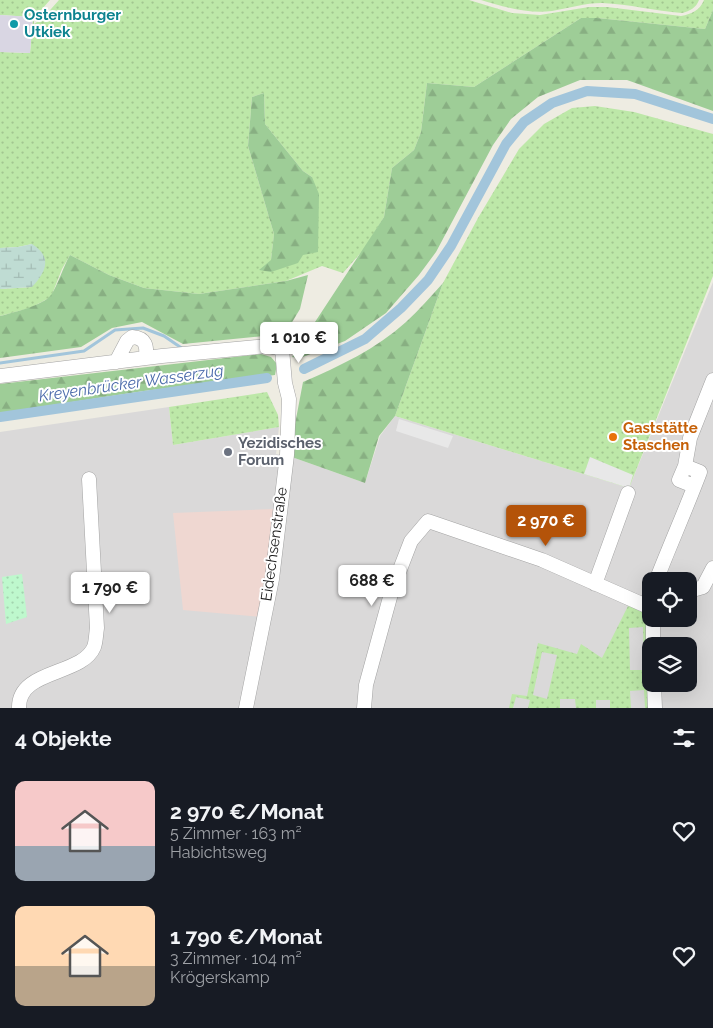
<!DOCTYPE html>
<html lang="de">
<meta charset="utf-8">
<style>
:root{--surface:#171b24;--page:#20242c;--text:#f1f3f6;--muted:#9ea1a6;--accent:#b45309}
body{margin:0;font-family:Raleway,sans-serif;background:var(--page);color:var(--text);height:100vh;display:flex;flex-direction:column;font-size:19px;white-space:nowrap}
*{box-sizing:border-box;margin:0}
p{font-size:16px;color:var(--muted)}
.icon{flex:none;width:28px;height:28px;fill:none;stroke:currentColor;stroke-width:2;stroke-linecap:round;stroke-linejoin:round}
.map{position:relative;height:708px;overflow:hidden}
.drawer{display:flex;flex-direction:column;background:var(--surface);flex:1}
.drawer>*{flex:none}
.fabs{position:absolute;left:642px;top:572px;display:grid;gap:10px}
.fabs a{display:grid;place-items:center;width:55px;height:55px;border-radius:10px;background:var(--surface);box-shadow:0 5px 20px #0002;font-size:25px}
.price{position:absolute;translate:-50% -42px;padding:0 11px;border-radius:5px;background:#fff;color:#222;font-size:16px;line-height:32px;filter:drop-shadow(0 1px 2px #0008)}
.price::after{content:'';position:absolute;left:50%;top:30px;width:15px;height:11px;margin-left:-8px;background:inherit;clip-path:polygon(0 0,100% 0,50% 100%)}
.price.current{background:var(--accent);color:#fff}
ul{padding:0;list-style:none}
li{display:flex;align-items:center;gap:15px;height:125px;padding:0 15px}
li span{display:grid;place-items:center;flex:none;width:140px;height:100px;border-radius:10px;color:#555}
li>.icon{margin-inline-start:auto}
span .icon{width:60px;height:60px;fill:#fffc;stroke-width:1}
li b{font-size:21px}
h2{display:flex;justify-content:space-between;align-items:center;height:60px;padding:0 15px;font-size:21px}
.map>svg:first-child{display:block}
</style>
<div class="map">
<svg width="713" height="708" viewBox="0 0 713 708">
<defs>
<pattern id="grass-dots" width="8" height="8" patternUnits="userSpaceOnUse" patternTransform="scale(1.25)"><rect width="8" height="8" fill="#bde8a8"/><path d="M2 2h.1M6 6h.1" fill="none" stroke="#a2c690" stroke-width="1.8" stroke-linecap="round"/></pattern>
<pattern id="forest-firs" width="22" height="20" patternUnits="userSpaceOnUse" patternTransform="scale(1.25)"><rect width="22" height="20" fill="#9ecd97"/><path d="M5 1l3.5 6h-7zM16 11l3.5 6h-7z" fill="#88af82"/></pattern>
<pattern id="wetland-marsh" width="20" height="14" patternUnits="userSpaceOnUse" patternTransform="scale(1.25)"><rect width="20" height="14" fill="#bfdcd3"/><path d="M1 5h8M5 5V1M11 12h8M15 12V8" fill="none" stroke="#a4bcb5"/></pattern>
<pattern id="park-dots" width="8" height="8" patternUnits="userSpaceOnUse" patternTransform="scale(1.25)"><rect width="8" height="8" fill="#bef8cd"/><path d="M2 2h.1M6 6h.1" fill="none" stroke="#a3d4af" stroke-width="1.8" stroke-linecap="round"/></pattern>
</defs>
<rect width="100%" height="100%" fill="#eeece2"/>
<path fill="#dad9d9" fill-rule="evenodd" d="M713,282V559L706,575L713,582V708H0V432L169,407L173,445L279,427L276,454L289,456L365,483L380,436L395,416L629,488ZM651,581H689V619H651ZM651,646H689V684H651Z"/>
<path fill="#efd7d1" d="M273,509L261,617L183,610L173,513Z"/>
<path fill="url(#grass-dots)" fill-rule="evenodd" d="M0,0H50L34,18V24L43,18L59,0H469L512,13L540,15L589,7H607L681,16C692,14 700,10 704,0H713V10L705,29L597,18H581L474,87L427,83L421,132L414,150L392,168L384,217L365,248L343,273L322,266L286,281L199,294L144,288L109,275L70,255L62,269L51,297L30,308L0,316V289L32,287V244L18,247L0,248V52L30,53L33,17L0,15ZM264,93L265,124L303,171L312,177L271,272V260L274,234L248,146L252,97Z
M481,0H699C696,8 690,11 682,13C655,11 629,4 602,3C585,3 569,8 552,11C528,14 504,7 481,0Z
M595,106L634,112L713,134V276L629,488L395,416L443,283L478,218L519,149L544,124L572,108Z
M267,392L278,415L279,427L173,445L169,407Z
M628,606L642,610L646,617L648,708H645L644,690L630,691L631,708H610V700H596V708H576L575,699H560V708H528L530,700L516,697L513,708H509L512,694L527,696L538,643L577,654L581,644L602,658ZM643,627L644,670H630L629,628ZM542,652L557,655L547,699L533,695Z"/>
<path fill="url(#forest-firs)" d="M713,10V111L627,80H580L538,97L511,119L493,145L436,252L419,275L386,313L345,341L300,358L292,357L384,217L392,168L414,150L421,132L427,83L474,87L581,18H597L705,29Z
M264,93L265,124L303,171L312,177L319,194L318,252L303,255L298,263L271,272L259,270L271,260L274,234L248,146L252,97Z
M70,255L109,275L144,288L199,294L286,281L308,275L300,309L285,334L183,344L142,322L112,328L81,347L0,358V316C12,313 44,305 51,295C58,285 63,267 70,255Z
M443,283L395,416L379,436L365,483L289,456L303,382C340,366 376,349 406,322C419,310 431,296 443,283Z
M261,354L271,357L277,364L275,375L144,391L0,413V384Z"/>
<path fill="url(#wetland-marsh)" d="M32,244C53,257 46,272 32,287L0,289V248L18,247Z"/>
<path fill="url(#park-dots)" d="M22,574L27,617L6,624L2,577Z"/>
<path fill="#e8e8e8" d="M399,419L453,436L448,448L396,431Z
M590,457L633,475L629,488L584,474Z"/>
<path fill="#d9d6e3" d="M0,15L33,17L30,53L0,52Z"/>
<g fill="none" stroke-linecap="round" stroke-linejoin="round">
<path stroke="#a2c5db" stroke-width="3" d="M261,340L281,338
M0,363L84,351L115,330L143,328L164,336L183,349"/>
<path stroke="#a2c5db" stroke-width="10" d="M304,369L365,339L401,308L428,280L451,246L506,144L524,122L552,103L587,91L635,94L713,119
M0,417L267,378"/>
<g stroke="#a3a3a3" stroke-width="15">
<path id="minor" d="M116,362L127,341L132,337C146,338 147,346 146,358
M0,376L162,356L268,346L282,349L285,383L289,399L287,455L272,579L246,708
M685,466L690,438L713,380
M656,581C670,545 686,509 700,472L685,466L679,480L694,486
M595,584L628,493
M689,591L703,587L713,568
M646,605L651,593
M653,646V627L655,619
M654,684L655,708
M19,708C18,669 82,676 94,647C96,642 96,634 97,628L89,479
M364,708L366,685L392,590L411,541L428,521L542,560L651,608"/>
</g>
<use href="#minor" stroke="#fff" stroke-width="14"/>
</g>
<circle fill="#0f9aa8" stroke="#fff" stroke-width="2" cx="14" cy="24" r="5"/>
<circle fill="#e8710a" stroke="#fff" stroke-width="2" cx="613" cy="437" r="5"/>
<circle fill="#6b7280" stroke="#fff" stroke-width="2" cx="228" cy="452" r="5"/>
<g text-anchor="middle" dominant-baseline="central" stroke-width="4" stroke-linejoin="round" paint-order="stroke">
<g font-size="15" font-weight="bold" fill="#0d838f" stroke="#fff" text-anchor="start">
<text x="24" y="15">Osternburger<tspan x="24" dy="17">Utkiek</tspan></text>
</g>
<g font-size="15" font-weight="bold" fill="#c56008" stroke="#fff" text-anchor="start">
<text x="623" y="428">Gaststätte<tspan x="623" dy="17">Staschen</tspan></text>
</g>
<g font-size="15" font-weight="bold" fill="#5b616d" stroke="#fff" text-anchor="start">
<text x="238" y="443">Yezidisches<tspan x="238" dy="17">Forum</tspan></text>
</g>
<g font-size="15" fill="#1c1c1c" stroke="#fff">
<text transform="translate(274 544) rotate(-82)">Eidechsenstraße</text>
</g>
<g font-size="16" font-style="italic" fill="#4a6aaa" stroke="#fff">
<text transform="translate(131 383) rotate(-8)">Kreyenbrücker Wasserzug</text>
</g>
</g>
</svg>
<div class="fabs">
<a><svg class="icon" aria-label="locate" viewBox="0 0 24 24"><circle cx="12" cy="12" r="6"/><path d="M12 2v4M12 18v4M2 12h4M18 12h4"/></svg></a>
<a><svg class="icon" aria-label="layers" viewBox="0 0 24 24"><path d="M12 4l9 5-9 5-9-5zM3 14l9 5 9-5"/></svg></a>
</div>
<b class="price" style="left:299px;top:364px">1 010 €</b>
<b class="price current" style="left:546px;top:547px">2 970 €</b>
<b class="price" style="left:372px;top:607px">688 €</b>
<b class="price" style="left:110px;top:614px">1 790 €</b>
</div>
<section class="drawer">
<h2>4 Objekte<svg class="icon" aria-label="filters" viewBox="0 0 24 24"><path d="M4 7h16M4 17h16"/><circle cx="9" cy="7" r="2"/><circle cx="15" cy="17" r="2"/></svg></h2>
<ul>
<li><span style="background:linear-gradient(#f6c9c9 65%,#9aa5b1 0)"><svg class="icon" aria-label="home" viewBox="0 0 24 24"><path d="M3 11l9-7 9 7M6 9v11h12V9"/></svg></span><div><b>2 970 €/Monat</b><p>5 Zimmer · 163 m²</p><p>Habichtsweg</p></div><svg class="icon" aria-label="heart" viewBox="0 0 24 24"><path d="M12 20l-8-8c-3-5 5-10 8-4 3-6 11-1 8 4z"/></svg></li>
<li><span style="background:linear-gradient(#ffd9b3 60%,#b9a48a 0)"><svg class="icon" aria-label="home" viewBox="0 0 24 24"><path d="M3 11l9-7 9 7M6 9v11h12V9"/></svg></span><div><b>1 790 €/Monat</b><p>3 Zimmer · 104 m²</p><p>Krögerskamp</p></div><svg class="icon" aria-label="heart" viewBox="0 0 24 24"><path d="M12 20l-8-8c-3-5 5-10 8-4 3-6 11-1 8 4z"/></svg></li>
</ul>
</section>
